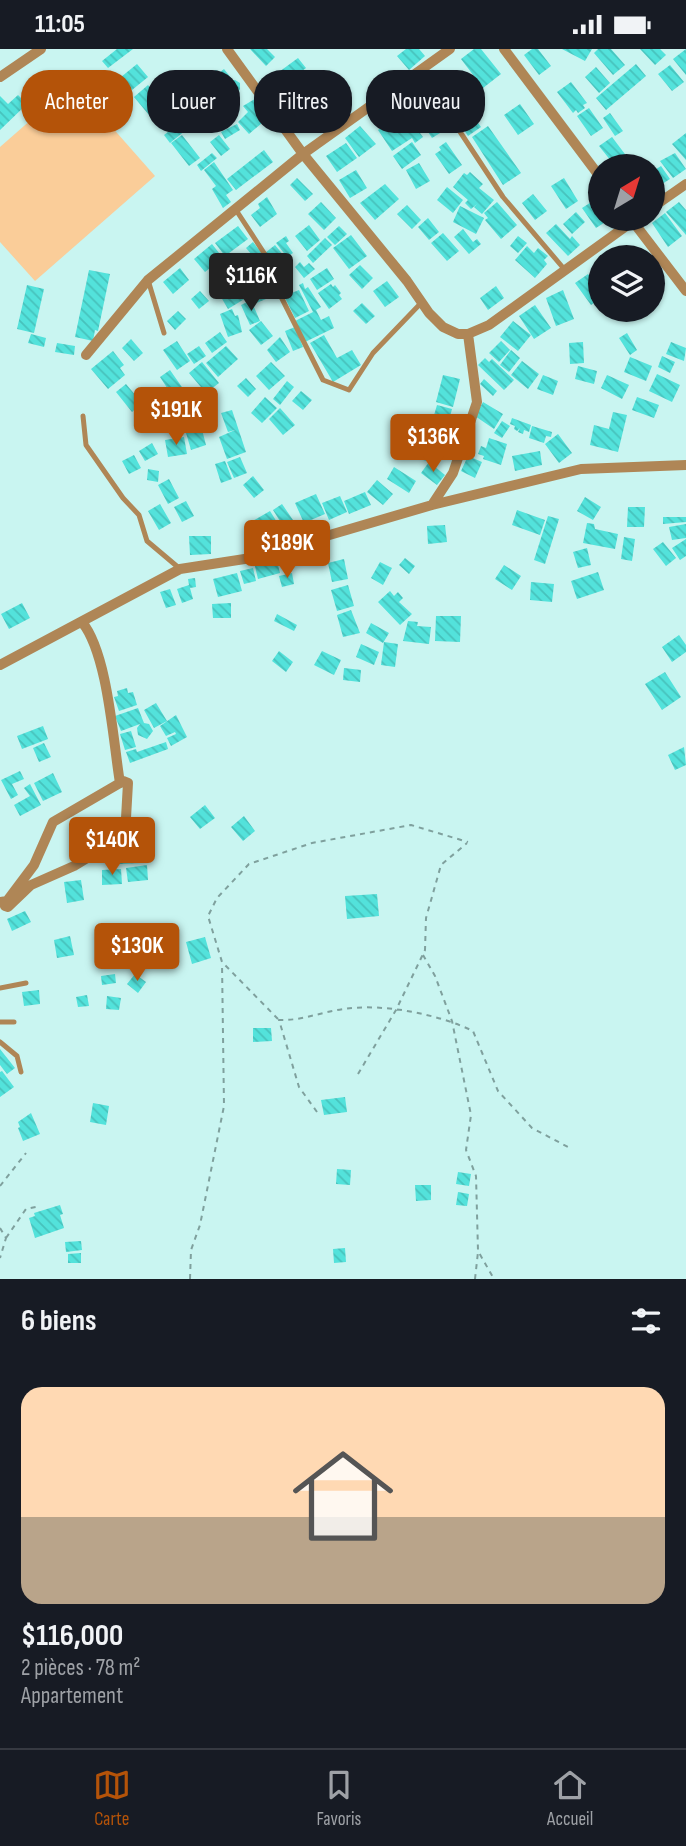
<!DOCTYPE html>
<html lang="fr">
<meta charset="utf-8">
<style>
:root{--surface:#171b24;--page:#20242c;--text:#f1f3f6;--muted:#9ea1a6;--line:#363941;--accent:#b45309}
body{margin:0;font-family:"Sofia Sans Condensed",sans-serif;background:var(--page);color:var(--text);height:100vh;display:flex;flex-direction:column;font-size:26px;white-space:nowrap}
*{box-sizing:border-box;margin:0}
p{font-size:23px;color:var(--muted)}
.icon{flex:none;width:38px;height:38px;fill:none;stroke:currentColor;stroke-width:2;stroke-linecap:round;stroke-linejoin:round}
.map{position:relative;height:1230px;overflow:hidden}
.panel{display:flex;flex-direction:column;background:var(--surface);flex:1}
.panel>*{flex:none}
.banner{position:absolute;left:21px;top:21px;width:644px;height:63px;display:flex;gap:14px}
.needle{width:46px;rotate:38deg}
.fabs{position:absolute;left:588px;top:105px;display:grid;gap:14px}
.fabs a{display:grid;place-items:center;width:77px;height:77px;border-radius:50%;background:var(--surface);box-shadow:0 2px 5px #0004;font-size:35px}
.price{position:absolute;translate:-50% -60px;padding:0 16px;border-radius:7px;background:var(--accent);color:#fff;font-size:23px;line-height:46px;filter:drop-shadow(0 2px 4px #0008)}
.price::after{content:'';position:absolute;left:50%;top:42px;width:21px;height:16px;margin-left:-10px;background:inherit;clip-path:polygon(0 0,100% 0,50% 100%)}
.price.on{background:#222;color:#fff}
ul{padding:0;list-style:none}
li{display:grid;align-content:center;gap:14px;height:371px;padding:0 21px}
li span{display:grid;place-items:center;height:217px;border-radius:21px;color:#555}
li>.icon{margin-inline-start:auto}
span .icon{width:126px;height:126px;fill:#fffc;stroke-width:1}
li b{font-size:30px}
h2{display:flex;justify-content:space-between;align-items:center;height:84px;padding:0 21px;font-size:30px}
.chip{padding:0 24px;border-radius:28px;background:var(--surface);box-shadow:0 2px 5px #0004;font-size:24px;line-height:63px}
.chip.on{background:var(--accent);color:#fff}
.status{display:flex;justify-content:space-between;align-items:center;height:49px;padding:0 35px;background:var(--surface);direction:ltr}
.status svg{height:19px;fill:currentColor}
.dock{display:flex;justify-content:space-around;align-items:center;height:98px;border-top:2px solid var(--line);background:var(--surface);font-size:19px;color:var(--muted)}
.dock a{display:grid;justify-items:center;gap:4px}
.dock .on{color:var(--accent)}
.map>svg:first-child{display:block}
</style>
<div class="status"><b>11:05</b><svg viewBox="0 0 49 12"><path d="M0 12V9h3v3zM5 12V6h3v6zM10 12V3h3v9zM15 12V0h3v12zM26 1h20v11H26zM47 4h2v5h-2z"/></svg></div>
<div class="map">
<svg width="686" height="1230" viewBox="0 0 686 1230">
<defs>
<pattern id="building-back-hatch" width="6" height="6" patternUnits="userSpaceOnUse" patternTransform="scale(1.75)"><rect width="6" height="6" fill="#53e2db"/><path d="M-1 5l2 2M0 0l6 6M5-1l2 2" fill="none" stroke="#47c2bc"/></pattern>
</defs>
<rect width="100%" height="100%" fill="#c9f5f1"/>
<path fill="#facd99" d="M73,34L155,127L35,232L0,193V98Z"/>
<path fill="url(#building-back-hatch)" d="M117,0H133L108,19L102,12Z
M250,0H267L275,8L266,17Z
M406,0H419L425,7L409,21L397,7Z
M474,0H481L501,25L483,39L461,10Z
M532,0H538L551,17L539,26L524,6Z
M562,0H592L585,12Z
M598,0H611L625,16L613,26L594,4Z
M640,0H660L666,6L655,16Z
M686,0V26L673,10Z
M298,9L306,19L276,41L268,31Z
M137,15L148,28L132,41L121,28Z
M636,15L646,27L606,61L596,49Z
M670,16L684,33L672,42L658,25Z
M596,18L610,34L599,44L585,28Z
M224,20L231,29L228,32L235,31L240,34V40L237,45H231L226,42L227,32L218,40L208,28L216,21L219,24Z
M571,33L587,54L583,56L585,59L578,64L576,61L573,64L557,43Z
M148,36L163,54L149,66L134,48Z
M417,39L445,81L432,89L404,47Z
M319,44L330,59L320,66L309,52Z
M18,46L27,55L0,81V47L8,55Z
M207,47L216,59L208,65L199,54Z
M258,48L269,61L264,65L268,69L249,85L238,73L248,63L243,57Z
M400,49L407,59L393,68L386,58Z
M462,51L481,78L468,87L450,59Z
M168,55L181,71L169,80L157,64Z
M520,55L534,75L518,86L504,66Z
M589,59L603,79L591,87L577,67Z
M409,60L423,82L420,84L423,88L415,94L412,89L392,102L378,81Z
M610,64L623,82L615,87L603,69Z
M191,65L197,72L170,94L164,86Z
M237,75L240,81L225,90L221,83Z
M360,77L376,95L359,108L345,89Z
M488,77L521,124L503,136L472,88Z
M686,84V111L672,95Z
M182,86L200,109L189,117L171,94Z
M219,86L230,100L221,107L210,93Z
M612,88L634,117H615L599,97Z
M412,93L421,106L402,120L393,107Z
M446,93L462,116L449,125L435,105L441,101L439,98Z
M346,94L357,109L337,123L326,107Z
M264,101L273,113L236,141L227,130Z
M212,104L217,109L201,122L197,116Z
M675,104L686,120L673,129L660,112Z
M214,113L233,141L226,146L231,153L223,159L212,140L216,137L204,121Z
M419,114L430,132L416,140L406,121Z
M661,117L670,130L659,137L653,127V122Z
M356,121L367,139L350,149L339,131Z
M470,123L483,135L479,139L494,151L482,165L474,158L477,155L471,160L465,154L468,151L453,138L464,124L467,126Z
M297,129L313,145L305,152L290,136Z
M564,129L578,152L566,160L551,137Z
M385,135L399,150L375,171L360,154Z
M447,138L463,151L453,164L437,151Z
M533,145L547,162L535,171L522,154Z
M267,148L277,165L260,178L251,166L260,159L258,155Z
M596,150L600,157V170H610L596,179L582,159Z
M321,153L336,169L324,181L308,165Z
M497,153L517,176L501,190L485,171L488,169L484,164Z
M679,153L686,161V186L666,163Z
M407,156L421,171L412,180L397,165Z
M460,157L484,169L476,185L453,173Z
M576,163L585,173L572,185L563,175Z
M665,164L682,187L668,198L652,174Z
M428,169L439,183L429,191L418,178Z
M556,175L570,190L572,187L580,196L568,207L546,184Z
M309,176L320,191L307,202L295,187Z
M238,177L248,190L225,207L215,194Z
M339,177L347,185L335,196L327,188Z
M463,180L473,193L477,190L481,195L469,205L454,188Z
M443,184L459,202L447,212L431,194Z
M351,186L367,207L349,220L333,199Z
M286,187L289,192L286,194L293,204L287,208L276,194Z
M518,187L527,194L518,204L510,197Z
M325,189L332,196L313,214L307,207Z
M253,193L264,207L257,212L246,199Z
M212,195L223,209L205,223L194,210Z
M275,196L288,212L277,221L274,217L271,219L265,211V204Z
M527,197L534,204L538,199L548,207L544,211L547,215L535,229L515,211Z
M300,213L304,218L309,214L315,220L304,229L295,218Z
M360,216L373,229L362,240L349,226Z
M180,219L189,231L173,245L163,233Z
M327,219L334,230L317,241L310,230Z
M89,221L110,225L98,282L95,281L93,292L75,288Z
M588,225L599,240L600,239V250L591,256L575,234Z
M236,232L246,249L228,260L218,243Z
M387,232L399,248L385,258L373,242Z
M303,234L305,240L308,238L321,258L316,261L321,271L329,267L334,279L305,293L295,272L313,263L299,236Z
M331,235L333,238L335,236L341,244L339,246L342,250L329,260L318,244Z
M27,236L44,240L34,284L17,280Z
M260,237L266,250L254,255L249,242Z
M496,237L504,249L488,261L480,249Z
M299,241L309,262L295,269L284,247Z
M563,241L574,270L556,277L546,249Z
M200,242L209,252L199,260L191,250Z
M251,251L260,272L250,276L241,256Z
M362,254L375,267L366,275L353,262Z
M535,256L551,279L534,290L519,267Z
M232,260L235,267L238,266L242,283L228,288L220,265Z
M178,262L186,270L175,281L167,272Z
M261,272L273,287L261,296L249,281Z
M513,272L531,286L518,302L500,288Z
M295,278L303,298L293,302L285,282Z
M220,283L227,293L212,304L205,294Z
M627,284L637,301L630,306L619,289Z
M31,285L46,289L44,298L28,294Z
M324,286L337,309L352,301L361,316L333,333L310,294Z
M280,288L290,303L276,313L267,301Z
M131,290L143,304L134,312L122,299Z
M177,292L190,312L177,321L163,301Z
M501,292L510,301L499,313L489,304Z
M583,293L584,314L570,315L569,294Z
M671,293L686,299L684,312L666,305Z
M57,294L75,297L74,306L55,303Z
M199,297L206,307L194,315L187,305Z
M226,297L238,310L218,328L206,314Z
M511,301L520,309L509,323L500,316Z
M113,302L124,316L120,319L125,326L108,340L91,320Z
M662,307L675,313L670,324L658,318Z
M630,308L652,317L646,332L624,323Z
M485,309L489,313L492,310L514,331L504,341L478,316Z
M522,312L539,325L528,340L511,326Z
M202,313L219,334L206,344L189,324Z
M271,313L285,327L269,341L256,327Z
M578,317L597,322L594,335L575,330Z
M170,321L184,341L173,348L160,328Z
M657,325L680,336L672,353L649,342Z
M443,326L460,330L453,358L436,353Z
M543,326L558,332L553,346L537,340Z
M607,326L629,336L622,350L601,339Z
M246,329L256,340L248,348L237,337Z
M484,330L497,342L493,347L480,335Z
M287,332L294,338L280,356L273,350Z
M126,335L142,354L132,363L116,343Z
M301,342L312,351L303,361L292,352Z
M265,348L277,359L262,374L251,364Z
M637,348L659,356L654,369L632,361Z
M483,353L503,365L494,380L475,367Z
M437,356L452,360L445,387L435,384L436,381L430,380Z
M280,359L295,376L283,386L269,370Z
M232,361L246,403L227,410L219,388L235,381L228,383L221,364Z
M613,363L627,366L618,403L590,396L594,376L609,380Z
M512,369L531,376L529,383L524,381L523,385L518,383L520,379L517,382L514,380L515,377L510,375Z
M502,372L510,377L502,389L494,384Z
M200,373L206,396L191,401L184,377Z
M532,377L552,383L551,388L546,387L544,394L529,389Z
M558,385L572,404L559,414L545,395Z
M184,388L187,405L168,408L165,391Z
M489,389L507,395L501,416L483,410L484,407L478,405L481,397L486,399Z
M417 401a11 11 0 1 1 22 0a11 11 0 1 1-22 0Z
M152,394L158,405L145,412L139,402Z
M540,402L542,416L515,422L512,407Z
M134,406L141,419L129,425L122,412Z
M468,407L482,413L475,429L461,422Z
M240,408L247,424L234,429L227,413Z
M225,412L232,430L221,434L215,415Z
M429,413L445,426L437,436L421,424Z
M394,418L416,432L409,444L387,430Z
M148,420L159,422L158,433L147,431Z
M253,427L264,441L254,449L243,436Z
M169,430L179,449L168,455L158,436Z
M377,431L393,445L383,456L367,443Z
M365,443L371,456L349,465L344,452Z
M316,445L325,465L304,474L295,454Z
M340,447L347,463L329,471L322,454Z
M585,448L601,458L593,471L577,462Z
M186,452L194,467L182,473L174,458Z
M160,455L171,474L159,481L148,462Z
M282,455L293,471L283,477L273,461Z
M628,458H645L644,478H627Z
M517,461L545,471L540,486L512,476Z
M270,462L280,478L273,482L269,475L257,482L251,473Z
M548,467L559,470L545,515L534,511Z
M663,468H686V473L663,475Z
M587,474L594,475L595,480L618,485L615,500L583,494Z
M686,475V489L672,491L669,478Z
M445,476L447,493L428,495L427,477Z
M189,487H211V505L190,506Z
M624,488L635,490L632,512L621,510Z
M686,490V507L680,511L672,499Z
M663,493L676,509L666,517L653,500Z
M587,499L591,516L578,519L573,503Z
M275,504L280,524L258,530L253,509Z
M405,509L415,517L409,525L399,516Z
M344,510L348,530L332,533L328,514Z
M380,513L392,519L383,536L371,529Z
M504,516L521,527L512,541L495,530Z
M253,519L256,532L244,535L240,522Z
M598,523L604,541L577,550L571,532Z
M237,524L242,542L218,548L213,530Z
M292,524L294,535L282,538L279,527Z
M195,529L196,538L190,539L193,550L182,554L177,540L189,536L188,530Z
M531,533L554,535L552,553L530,551Z
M348,536L354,557L337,562L331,541Z
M170,540L176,556L166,559L160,543Z
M390,542L394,547L398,543L403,549L399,553L412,565L400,576L378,553Z
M22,554L30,569L9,580L1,565Z
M231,554V569H213L212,555Z
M351,561L360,584L343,588L337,566Z
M277,565L297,576L294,582L274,572Z
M436,567H461L460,593L435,592Z
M408,572L418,573L417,577L431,578L429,595L403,592Z
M371,574L389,584L383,594L366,584Z
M679,586L686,596V603L672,613L662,598Z
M384,593L398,595L395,618L381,616Z
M361,595L379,603L374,616L356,608Z
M279,602L293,613L286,623L272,612Z
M322,602L341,611L334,626L314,616Z
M344,619L361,621L360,633L343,631Z
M665,623L681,648L662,661L645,635Z
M127,639L128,644L133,643L137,656L119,662L114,648L118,647L117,642Z
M156,654L167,672L154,679L144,661Z
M138,659L144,674L149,675L153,682L147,690L138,686L137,679L140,675L121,682L115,667Z
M176,666L187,688L171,697L167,689L176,685L175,683L166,687L160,677Z
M43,677L48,690L22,700L17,687Z
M131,682L136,698L125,701L120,685Z
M166,693L168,700L130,714L126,703L136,700L137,703Z
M44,694L51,708L39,713L33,699Z
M684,698L686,716L675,721L668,706Z
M20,722L24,730L12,735L18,746L11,750L1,731Z
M53,724L62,743L43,752L34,734Z
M30,735L41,756L20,767L14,756L30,747L24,739Z
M205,756L215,769L200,780L190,768Z
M244,767L255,782L243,792L231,778Z
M95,775L101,787L85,794L79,782Z
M140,799L141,814L119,815L118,800Z
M147,816L148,831L128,833L126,819Z
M121,820L122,835L102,836V821Z
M81,831L84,851L67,854L64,833Z
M377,845L379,867L347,870L345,847Z
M25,862L31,873L12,882L7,870Z
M117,875L121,888L107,893L102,880Z
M70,887L74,906L57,909L54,891Z
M205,888L211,909L192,915L186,893Z
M115,925L116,934L102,936L101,927Z
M135,925L146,933L138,944L127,935Z
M39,941L40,955L24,957L22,943Z
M87,946L89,957L78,958L76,948Z
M107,947L121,949L119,961L106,960Z
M253,979H271L272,992L253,993Z
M0,1000L15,1019L7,1025L0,1016Z
M2,1022L14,1038L0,1048V1023Z
M345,1048L347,1063L324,1066L321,1051Z
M93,1054L109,1057L106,1076L90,1073Z
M31,1064L40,1085L23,1092L18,1079L20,1078L18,1073Z
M337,1120L351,1121L350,1136L336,1135Z
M458,1123L471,1125L469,1137L456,1135Z
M415,1136H431V1151L416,1152Z
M458,1143L469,1145L467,1157L456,1156Z
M60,1156L63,1165L60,1166L64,1179L35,1189L29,1169L35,1167L34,1164Z
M81,1192L82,1201L66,1203L65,1193Z
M345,1199L346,1213L334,1214L333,1200Z
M81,1204V1214H68V1205Z"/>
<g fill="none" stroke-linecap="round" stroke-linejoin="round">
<path stroke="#7fa09d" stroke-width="2" stroke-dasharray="5 5" stroke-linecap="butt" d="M423,906L435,927L452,972L471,1066L466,1101L476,1127L478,1202L494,1230
M278,970L222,913L208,867L217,849L249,815L312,794L411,776L468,793
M358,1025L396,961L425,901L426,869L441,816L467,794
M317,1063L299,1038L279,971C301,972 321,963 344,960C382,954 438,965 473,982L498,1042L532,1079L568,1098
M0,1137L26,1104
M0,1179L6,1189L0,1209
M6,1189L26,1160L36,1158
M190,1230L191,1201L200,1176L224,1057L222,914
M475,1230L478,1203"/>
<path stroke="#af8656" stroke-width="5" d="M420,22L503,148L565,221
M236,161L266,207L263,212L323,331L349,341L373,304L422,253
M148,231L164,284
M83,367L86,396L123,449L139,466L147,492L179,519
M0,939L26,934
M0,973H14
M0,993L17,1007L21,1023"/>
<path stroke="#af8656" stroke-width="10" d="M227,0L303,105L407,232L429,264L443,278L458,285H468L477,353L453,424L432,456
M504,0L600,128
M0,28L41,0
M653,158L686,135
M631,170L686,242
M468,285L489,276L636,170
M86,306L148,231L303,105L450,0
M0,616L180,520L251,509L432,456L581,420L686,416
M0,853L7,852L34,816L53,773L120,734C113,692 108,605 82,573
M5,857L8,858L31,836L74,817L115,792L126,769L128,734L123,732L120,734"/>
</g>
</svg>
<div class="fabs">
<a><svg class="needle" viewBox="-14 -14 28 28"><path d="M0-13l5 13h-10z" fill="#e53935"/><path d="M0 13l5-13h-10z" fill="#9ea1a6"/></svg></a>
<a><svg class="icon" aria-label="layers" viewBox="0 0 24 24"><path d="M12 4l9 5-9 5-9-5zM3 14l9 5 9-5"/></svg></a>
</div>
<b class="price on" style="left:251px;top:264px">$116K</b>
<b class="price" style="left:176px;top:398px">$191K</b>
<b class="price" style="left:433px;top:425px">$136K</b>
<b class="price" style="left:287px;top:531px">$189K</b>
<b class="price" style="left:112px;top:828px">$140K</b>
<b class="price" style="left:137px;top:934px">$130K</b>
<div class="banner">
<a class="chip on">Acheter</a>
<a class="chip">Louer</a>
<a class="chip">Filtres</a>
<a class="chip">Nouveau</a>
</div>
</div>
<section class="panel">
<h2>6 biens<svg class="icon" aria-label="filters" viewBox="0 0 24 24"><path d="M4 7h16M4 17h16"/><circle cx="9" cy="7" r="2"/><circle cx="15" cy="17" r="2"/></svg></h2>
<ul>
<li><span style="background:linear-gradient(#ffd9b3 60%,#b9a48a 0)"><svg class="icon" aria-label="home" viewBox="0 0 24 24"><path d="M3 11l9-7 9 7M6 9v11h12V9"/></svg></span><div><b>$116,000</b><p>2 pièces · 78 m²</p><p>Appartement</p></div></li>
</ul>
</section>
<nav class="dock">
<a class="on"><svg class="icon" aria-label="map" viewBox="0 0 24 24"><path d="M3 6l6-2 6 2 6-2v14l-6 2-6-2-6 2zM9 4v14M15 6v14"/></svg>Carte</a>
<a><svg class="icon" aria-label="saved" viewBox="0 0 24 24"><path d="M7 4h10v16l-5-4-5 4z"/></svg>Favoris</a>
<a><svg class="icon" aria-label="home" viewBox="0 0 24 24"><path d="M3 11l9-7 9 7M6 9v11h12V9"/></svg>Accueil</a>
</nav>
